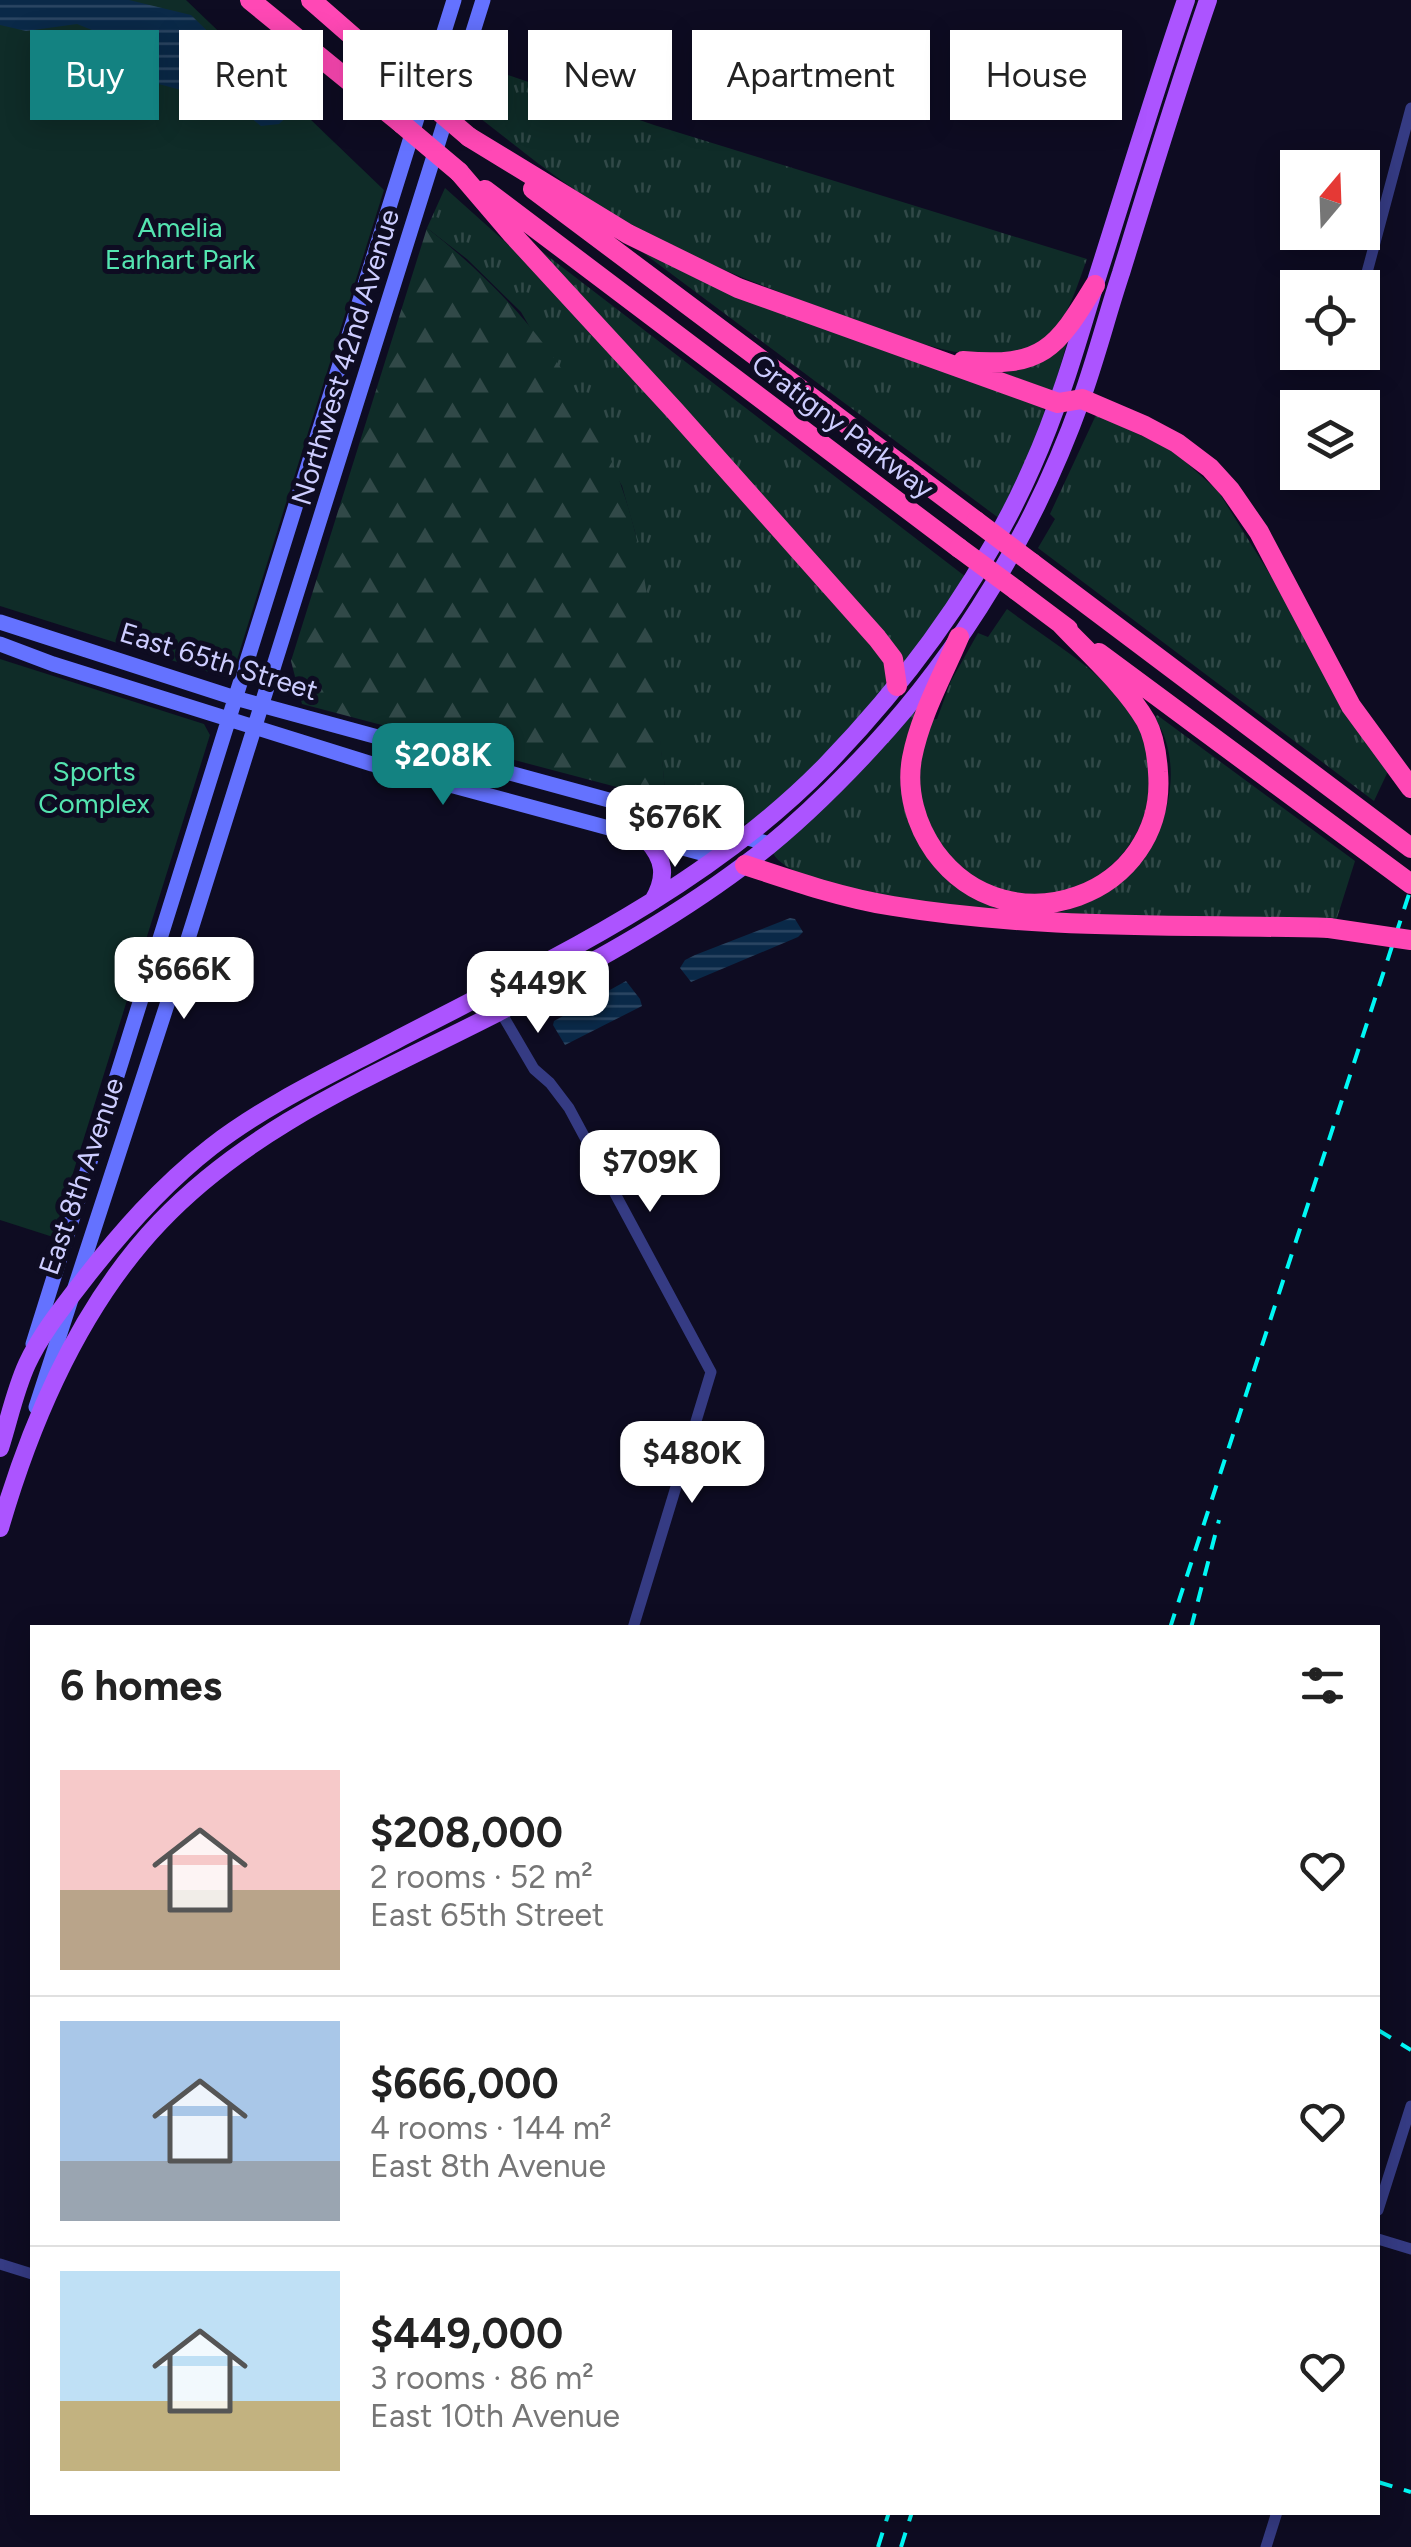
<!DOCTYPE html>
<meta charset="utf-8">
<style>
:root{--surface:#fff;--page:#f2f2f2;--text:#222;--muted:#767676;--line:#e0e0e0;--accent:#138281}
body{margin:0;font-family:Figtree,sans-serif;background:var(--page);color:var(--text);height:100vh;display:flex;flex-direction:column;font-size:38px;white-space:nowrap}
*{box-sizing:border-box;margin:0}
p{font-size:32px;color:var(--muted)}
.icon{flex:none;width:55px;height:55px;fill:none;stroke:currentColor;stroke-width:2;stroke-linecap:round;stroke-linejoin:round}
.map{position:relative;flex:1;overflow:hidden}
.drawer{position:absolute;left:30px;top:1625px;width:1350px;height:890px;display:flex;flex-direction:column;background:var(--surface);border-radius:0px;box-shadow:0 5px 25px #0003}
.drawer>*{flex:none}
.top-card{position:absolute;left:30px;top:30px;width:1352px;height:90px;display:flex;gap:20px}
.needle{width:65px;rotate:19deg}
.fabs{position:absolute;left:1280px;top:150px;display:grid;gap:20px}
.fabs a{display:grid;place-items:center;width:100px;height:100px;border-radius:0px;background:var(--surface);box-shadow:0 5px 25px #0003;font-size:50px}
.price{position:absolute;translate:-50% -85px;padding:0 22px;border-radius:20px;background:#fff;color:#222;font-size:32px;line-height:65px;filter:drop-shadow(0 2px 5px #0008)}
.price::after{content:'';position:absolute;left:50%;top:60px;width:30px;height:22px;margin-left:-15px;background:inherit;clip-path:polygon(0 0,100% 0,50% 100%)}
.price.on{background:var(--accent);color:#fff}
ul{padding:0;list-style:none}
li{display:flex;align-items:center;gap:30px;height:250px;padding:0 30px}
li+li{border-top:2px solid var(--line)}
li span{display:grid;place-items:center;flex:none;width:280px;height:200px;border-radius:0px;color:#555}
li>.icon{margin-inline-start:auto}
span .icon{width:120px;height:120px;fill:#fffc;stroke-width:1}
li b{font-size:42px}
h2{display:flex;justify-content:space-between;align-items:center;height:120px;padding:0 30px;font-size:42px}
.tag{padding:0 35px;border-radius:0px;background:var(--surface);box-shadow:0 5px 25px #0003;font-size:35px;line-height:90px}
.tag.on{background:var(--accent);color:#fff}
.map>svg:first-child{display:block}
</style>
<div class="map">
<svg width="1411" height="2547" viewBox="0 0 1411 2547">
<defs>
<pattern id="grass-tufts" width="24" height="20" patternUnits="userSpaceOnUse" patternTransform="scale(2.5)"><rect width="24" height="20" fill="#0f2c28"/><path d="M3 7l-1-3M5 7V3M7 7l1-3M15 17l-1-3M17 17v-4M19 17l1-3" fill="none" stroke="#314948"/></pattern>
<pattern id="forest-firs" width="22" height="20" patternUnits="userSpaceOnUse" patternTransform="scale(2.5)"><rect width="22" height="20" fill="#0f2c28"/><path d="M5 1l3.5 6h-7zM16 11l3.5 6h-7z" fill="#314948"/></pattern>
<pattern id="water-rules" width="6" height="5" patternUnits="userSpaceOnUse" patternTransform="scale(2.5)"><rect width="6" height="5" fill="#0a2948"/><path d="M0 2.5h6" fill="none" stroke="#2c4763"/></pattern>
</defs>
<rect width="100%" height="100%" fill="#0e0c22"/>
<path fill="url(#grass-tufts)" d="M476,64L654,125L1087,259C1077,286 1063,336 1034,347C1021,352 996,358 982,356C932,351 877,329 830,311C749,281 669,251 596,204C549,174 506,138 462,104Z
M445,188L522,257L883,654L888,684L883,692L798,783L749,823L737,824L666,800L646,602L635,532L622,486L521,312L467,259L427,228Z
M634,246L1036,400L1047,414L1000,519Z
M536,247L966,577L905,664L904,662Z
M1068,339L1053,391L1040,389V386L1003,373L1034,365Z
M1096,415L1171,449L1218,491L1390,767L1374,801L1038,548L1055,519L1050,514Z
M1007,609C1048,640 1100,669 1130,711C1145,733 1150,758 1149,784C1147,863 1066,915 992,888C980,884 970,873 961,866C943,851 929,833 922,811C913,781 921,749 928,720L937,719L951,681L978,633L988,637Z
M923,695L912,735L932,858L955,886L994,906L993,910C951,906 791,890 773,853Z
M1157,715L1355,861L1336,921L1055,914C1078,907 1098,900 1118,885C1164,850 1189,770 1155,718Z"/>
<path fill="url(#forest-firs)" d="M427,228C526,305 603,405 634,528C655,610 657,715 666,800L302,704L291,661Z"/>
<path fill="#0f2c28" d="M0,0H186L384,190L231,679L0,606Z
M0,659L204,724L210,735L53,1237L0,1220Z"/>
<path fill="url(#water-rules)" d="M0,0H129L191,15L291,113L279,124L261,126L233,104L155,83L97,32L77,24L26,31L0,25Z
M790,918L795,919L803,932L798,937L691,982L680,968L685,960L695,955Z
M626,981L640,999L642,1006L565,1045L553,1025L554,1021Z"/>
<g fill="none" stroke-linecap="round" stroke-linejoin="round">
<path stroke="#353b83" stroke-width="11" d="M1362,291L1411,108
M489,992L534,1069L550,1083L569,1108L711,1372L633,1628
M1378,2210L1411,2106
M1378,2239L1411,2249
M0,2264L32,2274
M1266,2547L1277,2512"/>
<path stroke="#6472ff" stroke-width="15" d="M0,622L235,698L770,844
M0,644L53,664L372,764L716,857
M33,1344L454,0
M36,1407L177,974L483,0"/>
<path stroke="#ac54ff" stroke-width="18" d="M646,839C665,859 667,877 653,901
M0,1448C9,1420 15,1390 27,1364C41,1334 62,1308 82,1282C120,1233 161,1186 211,1147C268,1103 334,1073 398,1039C548,961 706,888 826,765C910,678 983,578 1032,467C1059,407 1077,344 1096,281C1126,187 1154,93 1186,0
M0,1528C32,1418 80,1306 160,1222C253,1124 378,1074 497,1013C581,969 667,923 743,866C789,832 832,790 871,748C963,649 1035,528 1081,400C1096,359 1107,315 1121,273C1149,182 1177,90 1208,0"/>
<path stroke="#ff48b5" stroke-width="20" d="M250,0L402,124
M311,0L414,90
M469,137L628,234L738,288L1058,403L1082,399L1145,426L1177,443L1210,468L1230,490L1259,532L1351,706L1411,788
M459,172L512,234L675,411L877,638L893,659L897,686
M533,189L976,521
M485,190L959,548
M963,361C1043,368 1056,349 1095,285
M1032,563L1411,848
M1016,590L1068,629
M959,637C942,677 920,716 912,758C906,791 916,825 935,852C1009,953 1168,895 1158,772C1157,755 1154,736 1146,721C1125,685 1088,653 1060,623
M1099,653L1411,884
M745,865C793,881 843,898 893,906C1038,930 1183,924 1329,928"/>
<path stroke="#00f8f5" stroke-width="4" stroke-dasharray="15 12" stroke-linecap="butt" d="M1170,1628L1411,888
M1191,1628L1219,1520
M1378,2030L1411,2050
M1378,2482L1411,2492
M878,2547L889,2512
M901,2547L912,2512"/>
<path stroke="#ff48b5" stroke-width="20" d="M414,90L469,137
M402,124L459,172
M976,521L1032,563
M959,548L1016,590
M1329,928L1411,940"/>
</g>
<g text-anchor="middle" dominant-baseline="central" stroke-width="10" stroke-linejoin="round" paint-order="stroke">
<g font-size="28" fill="#54e4b0" stroke="#0e0c22">
<text x="180" y="227">Amelia<tspan x="180" dy="32">Earhart Park</tspan></text>
<text x="94" y="771">Sports<tspan x="94" dy="32">Complex</tspan></text>
</g>
<g font-size="28" fill="#cdcdff" stroke="#0e0c22">
<text transform="translate(345 357) rotate(-73)">Northwest 42nd Avenue</text>
<text transform="translate(843 426) rotate(37)">Gratigny Parkway</text>
<text transform="translate(219 661) rotate(17)">East 65th Street</text>
<text transform="translate(81 1176) rotate(-71)">East 8th Avenue</text>
</g>
</g>
</svg>
<div class="fabs">
<a><svg class="needle" viewBox="-14 -14 28 28"><path d="M0-13l5 13h-10z" fill="#e53935"/><path d="M0 13l5-13h-10z" fill="#767676"/></svg></a>
<a><svg class="icon" aria-label="locate" viewBox="0 0 24 24"><circle cx="12" cy="12" r="6"/><path d="M12 2v4M12 18v4M2 12h4M18 12h4"/></svg></a>
<a><svg class="icon" aria-label="layers" viewBox="0 0 24 24"><path d="M12 4l9 5-9 5-9-5zM3 14l9 5 9-5"/></svg></a>
</div>
<b class="price on" style="left:443px;top:808px">$208K</b>
<b class="price" style="left:675px;top:870px">$676K</b>
<b class="price" style="left:184px;top:1022px">$666K</b>
<b class="price" style="left:538px;top:1036px">$449K</b>
<b class="price" style="left:650px;top:1215px">$709K</b>
<b class="price" style="left:692px;top:1506px">$480K</b>
<div class="top-card">
<a class="tag on">Buy</a>
<a class="tag">Rent</a>
<a class="tag">Filters</a>
<a class="tag">New</a>
<a class="tag">Apartment</a>
<a class="tag">House</a>
</div>
<section class="drawer">
<h2>6 homes<svg class="icon" aria-label="filters" viewBox="0 0 24 24"><path d="M4 7h16M4 17h16"/><circle cx="9" cy="7" r="2"/><circle cx="15" cy="17" r="2"/></svg></h2>
<ul>
<li><span style="background:linear-gradient(#f6c9c9 60%,#b9a48a 0)"><svg class="icon" aria-label="home" viewBox="0 0 24 24"><path d="M3 11l9-7 9 7M6 9v11h12V9"/></svg></span><div><b>$208,000</b><p>2 rooms · 52 m²</p><p>East 65th Street</p></div><svg class="icon" aria-label="heart" viewBox="0 0 24 24"><path d="M12 20l-8-8c-3-5 5-10 8-4 3-6 11-1 8 4z"/></svg></li>
<li><span style="background:linear-gradient(#a9c7e8 70%,#9aa5b1 0)"><svg class="icon" aria-label="home" viewBox="0 0 24 24"><path d="M3 11l9-7 9 7M6 9v11h12V9"/></svg></span><div><b>$666,000</b><p>4 rooms · 144 m²</p><p>East 8th Avenue</p></div><svg class="icon" aria-label="heart" viewBox="0 0 24 24"><path d="M12 20l-8-8c-3-5 5-10 8-4 3-6 11-1 8 4z"/></svg></li>
<li><span style="background:linear-gradient(#bfe0f5 65%,#c2b280 0)"><svg class="icon" aria-label="home" viewBox="0 0 24 24"><path d="M3 11l9-7 9 7M6 9v11h12V9"/></svg></span><div><b>$449,000</b><p>3 rooms · 86 m²</p><p>East 10th Avenue</p></div><svg class="icon" aria-label="heart" viewBox="0 0 24 24"><path d="M12 20l-8-8c-3-5 5-10 8-4 3-6 11-1 8 4z"/></svg></li>
</ul>
</section>
</div>
